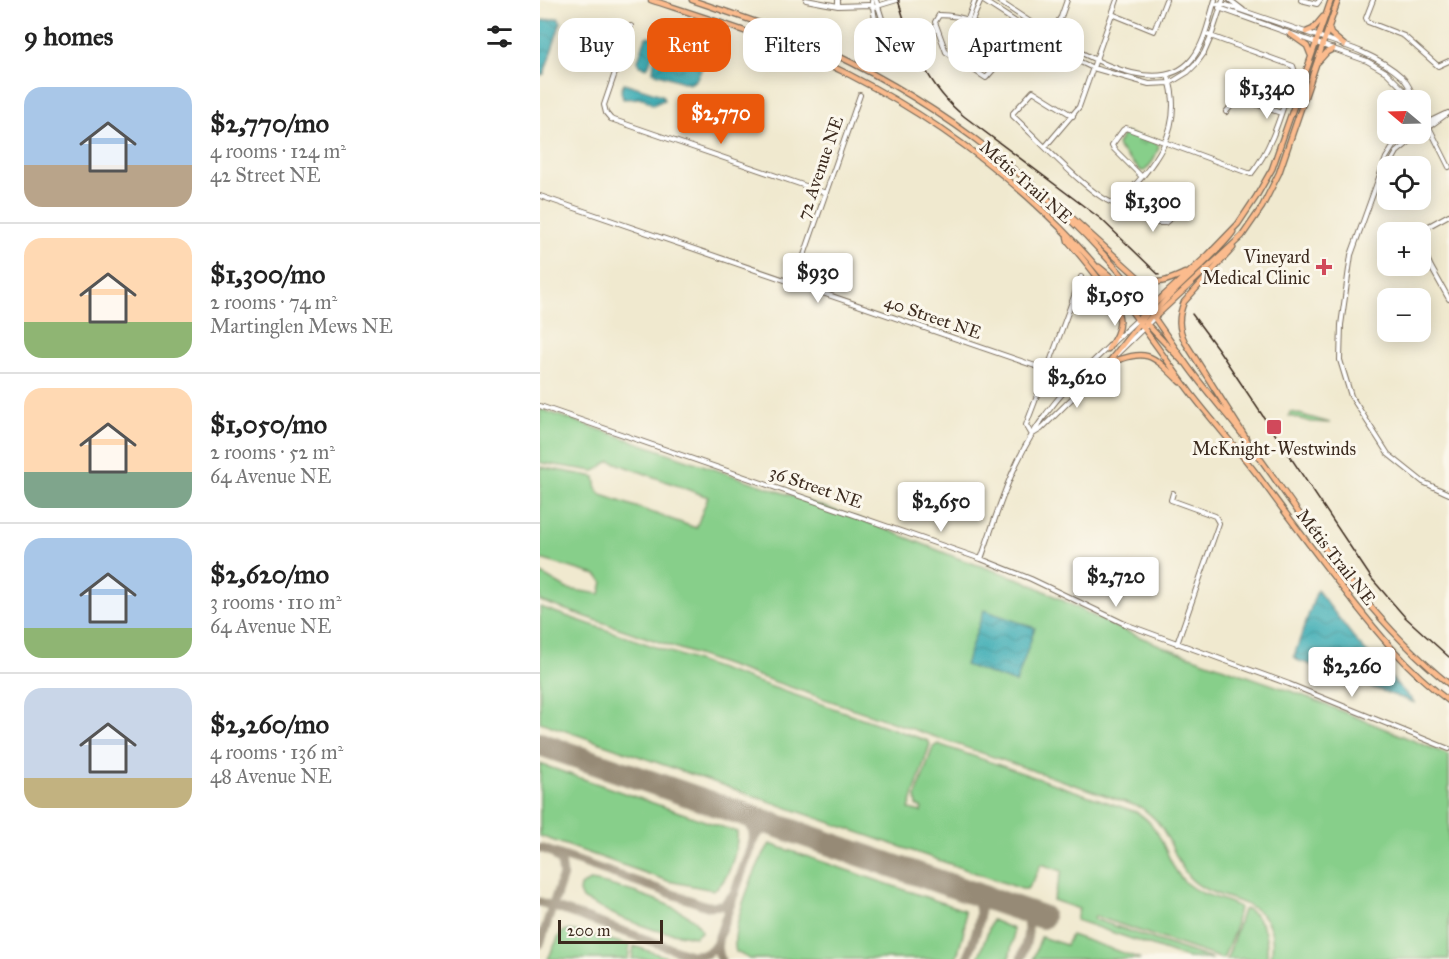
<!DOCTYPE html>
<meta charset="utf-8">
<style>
:root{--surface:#fff;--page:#f6f6f6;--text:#222;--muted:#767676;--line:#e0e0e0;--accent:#ea580c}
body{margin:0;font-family:"IM FELL Great Primer",serif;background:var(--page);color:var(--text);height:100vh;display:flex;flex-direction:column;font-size:22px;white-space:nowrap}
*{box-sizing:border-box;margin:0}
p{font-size:20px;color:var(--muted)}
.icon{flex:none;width:33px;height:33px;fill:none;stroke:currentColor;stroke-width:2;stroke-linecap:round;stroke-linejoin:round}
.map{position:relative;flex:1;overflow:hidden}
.panel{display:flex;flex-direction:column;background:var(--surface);width:540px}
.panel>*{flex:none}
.banner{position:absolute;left:18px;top:18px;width:570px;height:54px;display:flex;gap:12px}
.needle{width:39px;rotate:289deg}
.controls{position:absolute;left:837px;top:90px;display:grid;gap:12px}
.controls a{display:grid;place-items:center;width:54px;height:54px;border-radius:12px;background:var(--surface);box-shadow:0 3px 15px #0003;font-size:30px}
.scale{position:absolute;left:18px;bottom:15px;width:105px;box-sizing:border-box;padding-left:6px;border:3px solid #3b2a1e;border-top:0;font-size:16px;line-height:21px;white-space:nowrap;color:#3b2a1e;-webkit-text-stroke:4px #fbf7ec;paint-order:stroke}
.price{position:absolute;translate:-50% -51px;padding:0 14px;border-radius:6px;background:#fff;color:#222;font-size:20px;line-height:39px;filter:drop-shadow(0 2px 3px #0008)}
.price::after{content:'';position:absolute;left:50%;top:36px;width:18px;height:14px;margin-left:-9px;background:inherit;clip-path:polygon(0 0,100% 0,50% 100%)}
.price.on{background:var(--accent);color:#fff}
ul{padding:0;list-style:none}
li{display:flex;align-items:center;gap:18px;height:150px;padding:0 24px}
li+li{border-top:2px solid var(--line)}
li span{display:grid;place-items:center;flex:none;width:168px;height:120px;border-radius:18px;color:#555}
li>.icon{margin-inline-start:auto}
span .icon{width:72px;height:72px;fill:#fffc;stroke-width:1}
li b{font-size:26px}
h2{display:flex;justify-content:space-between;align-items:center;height:72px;padding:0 24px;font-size:26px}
.tag{padding:0 21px;border-radius:18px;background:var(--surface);box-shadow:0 3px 15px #0003;font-size:21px;line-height:54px}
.tag.on{background:var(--accent);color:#fff}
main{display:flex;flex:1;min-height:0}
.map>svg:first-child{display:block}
</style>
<main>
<section class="panel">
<h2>9 homes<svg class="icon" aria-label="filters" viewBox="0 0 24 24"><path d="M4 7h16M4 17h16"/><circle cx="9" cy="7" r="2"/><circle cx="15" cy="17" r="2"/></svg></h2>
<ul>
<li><span style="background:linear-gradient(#a9c7e8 65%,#b9a48a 0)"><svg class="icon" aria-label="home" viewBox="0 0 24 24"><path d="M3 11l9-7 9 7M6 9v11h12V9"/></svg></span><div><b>$2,770/mo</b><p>4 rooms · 124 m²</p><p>42 Street NE</p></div></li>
<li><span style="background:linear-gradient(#ffd9b3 70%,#8fb573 0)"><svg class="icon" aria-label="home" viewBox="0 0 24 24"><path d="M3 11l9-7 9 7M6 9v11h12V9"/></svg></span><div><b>$1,300/mo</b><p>2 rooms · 74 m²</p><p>Martinglen Mews NE</p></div></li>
<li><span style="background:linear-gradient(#ffd9b3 70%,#7fa58c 0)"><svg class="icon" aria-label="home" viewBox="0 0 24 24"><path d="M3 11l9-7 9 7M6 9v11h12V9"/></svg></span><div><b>$1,050/mo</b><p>2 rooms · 52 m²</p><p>64 Avenue NE</p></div></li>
<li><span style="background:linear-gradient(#a9c7e8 75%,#8fb573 0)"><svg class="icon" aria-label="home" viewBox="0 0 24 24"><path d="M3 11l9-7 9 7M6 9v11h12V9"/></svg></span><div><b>$2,620/mo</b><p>3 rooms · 110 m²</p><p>64 Avenue NE</p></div></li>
<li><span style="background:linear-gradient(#c9d6e8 75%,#c2b280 0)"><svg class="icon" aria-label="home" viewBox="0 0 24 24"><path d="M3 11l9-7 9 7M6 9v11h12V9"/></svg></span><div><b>$2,260/mo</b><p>4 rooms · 136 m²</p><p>48 Avenue NE</p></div></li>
</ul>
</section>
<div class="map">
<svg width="909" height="959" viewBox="0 0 909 959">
<defs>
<pattern id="park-tufts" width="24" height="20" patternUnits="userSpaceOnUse" patternTransform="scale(1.5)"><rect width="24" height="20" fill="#87cf8a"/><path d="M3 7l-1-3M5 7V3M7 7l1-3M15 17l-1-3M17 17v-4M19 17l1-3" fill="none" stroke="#70a870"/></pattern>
<pattern id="garden-dots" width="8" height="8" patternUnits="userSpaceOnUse" patternTransform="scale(1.5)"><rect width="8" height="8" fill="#87cf8a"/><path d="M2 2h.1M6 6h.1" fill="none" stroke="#70a870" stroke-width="1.8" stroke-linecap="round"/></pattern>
<pattern id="water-waves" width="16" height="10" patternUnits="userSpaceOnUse" patternTransform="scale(1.5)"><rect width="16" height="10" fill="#3aacb4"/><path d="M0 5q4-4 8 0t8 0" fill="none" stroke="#328c92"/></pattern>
</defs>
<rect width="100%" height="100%" fill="#fbf7ec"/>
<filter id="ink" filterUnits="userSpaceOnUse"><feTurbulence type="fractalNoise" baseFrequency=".0167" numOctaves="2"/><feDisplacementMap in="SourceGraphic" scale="12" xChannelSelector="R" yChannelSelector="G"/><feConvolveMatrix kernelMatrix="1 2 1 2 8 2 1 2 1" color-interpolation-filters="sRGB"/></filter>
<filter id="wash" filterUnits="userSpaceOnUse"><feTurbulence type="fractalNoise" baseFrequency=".008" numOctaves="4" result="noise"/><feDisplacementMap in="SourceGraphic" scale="24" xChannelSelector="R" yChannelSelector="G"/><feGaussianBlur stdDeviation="1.35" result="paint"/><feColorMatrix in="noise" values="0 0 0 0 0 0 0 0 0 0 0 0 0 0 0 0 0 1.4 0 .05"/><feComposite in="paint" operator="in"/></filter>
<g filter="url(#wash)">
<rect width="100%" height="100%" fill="#f0e9cf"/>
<path fill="#87cf8a" stroke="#617c54" stroke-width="1.5" d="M0,409L328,522L420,559L485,581L573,626L627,648L762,695L909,755V959H731C744,891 676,908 649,877C636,862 631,839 619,824C615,818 608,813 602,808L0,601V573L27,589L60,594L63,582L56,575L0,559V467L55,477L57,490L62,495L156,528L168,497L71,461C64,462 61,469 54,471L2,463L0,462Z
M0,607L388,741L390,744L369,809L381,812L382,808L377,806L376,796L393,747L398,744L596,812C626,828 624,864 647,884C662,897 683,897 699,907L694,932L683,959L555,916L554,919L672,959L647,958L536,920L539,909L513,900L522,871L501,864L494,879L487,889H482L0,722Z
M0,764L197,832C198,848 189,883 173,890L128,881L0,836Z
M230,844L424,910C428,925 420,945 416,959H210L196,952C189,931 216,862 230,844Z
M50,881C72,884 160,909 161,932L155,937L115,930L81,918L42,899L39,892L40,886Z
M707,909C725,920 728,939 727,959H687L703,910Z
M452,920L473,929V939L469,959H438Z
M25,930L35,931L90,945L88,959H8L19,936Z
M531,935L601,959H493L501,937L526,945Z
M94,946L133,959H92Z"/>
<path fill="url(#park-tufts)" stroke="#617c54" stroke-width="1.5" d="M587,133L617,143L619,147L613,161L605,171H601L578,148L577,144L584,134Z"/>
<path fill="url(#garden-dots)" stroke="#617c54" stroke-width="1.5" d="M750,412H752L790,423L771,422L749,416Z"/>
<path fill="url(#water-waves)" stroke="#3a6b69" stroke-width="1.5" d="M18,18L21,22L6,68L4,74L0,75V21Z
M110,36L118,38L109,65L107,68L99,66L98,60L106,37Z
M124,37L162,46C169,55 160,81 149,84L113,72L114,61Z
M84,83L122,95L124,100L113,105L103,98L83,99L81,91Z
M777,590L818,643L875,703L757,660L754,656Z
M444,610L495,628L476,683L425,665Z"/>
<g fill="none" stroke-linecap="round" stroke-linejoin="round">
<path stroke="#968a76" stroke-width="9" d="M165,802C185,809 217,813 213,841
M0,848L167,906L183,905L195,893
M386,878C447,899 449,897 427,959
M442,897C484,911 498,912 481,959
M0,902L156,957
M178,941L177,949L181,959
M0,944L23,875L21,862L14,854
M151,955L166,954L176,945L213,841C225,818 247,830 266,837"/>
<path stroke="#968a76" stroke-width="24" d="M0,744L502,917"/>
</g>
</g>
<g filter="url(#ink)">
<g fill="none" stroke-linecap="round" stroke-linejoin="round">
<g stroke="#7a6d5c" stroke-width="6">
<path id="minor" d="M266,0L298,6L329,5L334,7L357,0
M442,0L530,57L553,68L609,84L630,83L648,72L656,64L664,53L671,37L683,0
M457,0C497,25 609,112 652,59C665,43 669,19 675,0
M690,0L703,10
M761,0L777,4L780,0
M833,0L826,18L828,22L864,36L898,66L909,61
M332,1L338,38L343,40L346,36V31L336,0
M674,4L686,5C715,15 745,25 774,35C805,45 838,55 862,77C869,84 871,92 876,100
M298,6V0
M679,8L827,61L846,72L864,90L870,91
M572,14L614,31L626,0
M399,15C430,15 443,28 468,45V53L446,78L406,52L395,22Z
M428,19L435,0
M432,21L441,0
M91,26L64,105L66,113L71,119L286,193
M506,40L521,17L527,0
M880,109L909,167
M686,112L698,98L741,113
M533,116L493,91L473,113V116C492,133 556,203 577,204C613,168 646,130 628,76
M880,126L905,114
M880,133L908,113
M867,134L856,142L846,158L811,255L801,325L800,360L811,396L848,454L883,482L909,494
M505,147L539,107L577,0
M849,166L857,152L879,134
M602,177L574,149L572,145L583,130L586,128L711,174C734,146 743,106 755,72L753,66L665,34
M837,187L843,180L848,171
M585,195L617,223H625L645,206
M0,196L507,370L486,425L492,435
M878,232L909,215
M880,243L891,267L909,299
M254,284L320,95
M577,354L615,317
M507,370L541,277
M0,406L441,559L491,579L585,624L749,684L909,749
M493,434L501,429L568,363
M633,493L631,500L675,516L679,523L637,644
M441,559C457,514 471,464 499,424C525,385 563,352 597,320"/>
</g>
<g stroke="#7a6d5c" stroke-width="7">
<path id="major" d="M111,0C178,22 247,43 310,75C394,118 472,176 537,245C579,289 613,343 650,392C672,421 697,448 719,477C747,515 775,553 804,590C835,630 868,671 909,701
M152,0C192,14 232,26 270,43C386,94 492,173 576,268C603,298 624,333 647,365C666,392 689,416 709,443C770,527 827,618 909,684
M789,28L791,34L804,45
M766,32L773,29L783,17
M750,34L767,46L771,56
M778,62L787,52L793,49
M519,206L600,279C618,286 629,280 645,273
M527,237L528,241C543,259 575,295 579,317C581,329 574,340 568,349
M693,248L644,302C638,317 638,328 645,342L706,438
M559,267L570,276L606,314
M615,317L702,236L722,207L739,173L798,0
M597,320L668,255L698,224L716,197L732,169L791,0
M605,322L643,362
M604,328C608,310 677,256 693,232
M569,362L606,315
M567,364C607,349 610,352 640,382"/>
</g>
<use href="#minor" stroke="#fff" stroke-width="4"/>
<use href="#major" stroke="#fbbb8d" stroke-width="4.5"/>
<path stroke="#3b2a1e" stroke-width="1.5" d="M358,0C371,44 388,88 425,117L561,219L619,275
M652,314L678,349L832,579L865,617L909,657"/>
</g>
</g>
<g fill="#d1495b" stroke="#fbf7ec" stroke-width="2">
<path d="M781 258h6v6h6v6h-6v6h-6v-6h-6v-6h6z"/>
<rect x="726" y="419" width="16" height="16" rx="3"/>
</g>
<g text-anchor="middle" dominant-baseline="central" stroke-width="6" stroke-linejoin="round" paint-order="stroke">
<g font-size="18" fill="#3b2a1e" stroke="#fbf7ec">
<text transform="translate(280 168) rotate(-71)">72 Avenue NE</text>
<text transform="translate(486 182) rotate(41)">Métis Trail NE</text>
<text transform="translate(393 317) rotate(19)">40 Street NE</text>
<text transform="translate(276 487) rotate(19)">36 Street NE</text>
<text transform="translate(796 557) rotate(52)">Métis Trail NE</text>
</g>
<g font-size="18" fill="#3b2a1e" stroke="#fbf7ec" text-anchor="end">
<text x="770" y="257">Vineyard<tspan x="770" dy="21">Medical Clinic</tspan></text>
<text x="734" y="449" text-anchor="middle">McKnight-Westwinds</text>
</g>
</g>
</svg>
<div class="controls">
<a><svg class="needle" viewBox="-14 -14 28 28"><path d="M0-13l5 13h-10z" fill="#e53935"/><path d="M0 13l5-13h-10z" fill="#767676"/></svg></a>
<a><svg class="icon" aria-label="locate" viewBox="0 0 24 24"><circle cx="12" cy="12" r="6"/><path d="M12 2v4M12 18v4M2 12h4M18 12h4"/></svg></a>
<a>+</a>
<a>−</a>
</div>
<div class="scale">200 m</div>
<b class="price" style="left:727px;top:120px">$1,340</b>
<b class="price on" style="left:181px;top:145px">$2,770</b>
<b class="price" style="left:613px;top:233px">$1,300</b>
<b class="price" style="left:278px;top:304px">$930</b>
<b class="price" style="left:575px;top:327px">$1,050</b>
<b class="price" style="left:537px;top:409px">$2,620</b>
<b class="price" style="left:401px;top:533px">$2,650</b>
<b class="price" style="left:576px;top:608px">$2,720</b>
<b class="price" style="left:812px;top:698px">$2,260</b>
<div class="banner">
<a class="tag">Buy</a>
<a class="tag on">Rent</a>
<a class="tag">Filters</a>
<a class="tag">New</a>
<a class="tag">Apartment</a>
</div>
</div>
</main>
